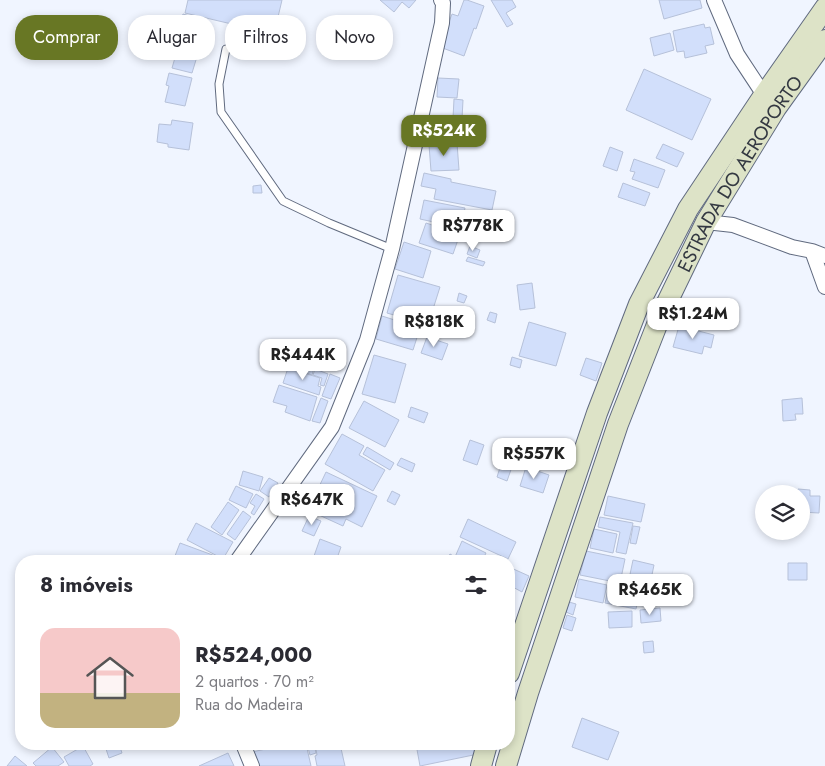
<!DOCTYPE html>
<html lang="pt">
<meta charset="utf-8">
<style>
:root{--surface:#fff;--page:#f2f2f3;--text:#2b2b33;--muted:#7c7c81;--accent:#687724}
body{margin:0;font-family:Jost,sans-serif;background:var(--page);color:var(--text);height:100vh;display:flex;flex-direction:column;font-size:19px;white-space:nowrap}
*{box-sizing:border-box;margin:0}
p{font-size:16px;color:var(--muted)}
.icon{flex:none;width:28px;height:28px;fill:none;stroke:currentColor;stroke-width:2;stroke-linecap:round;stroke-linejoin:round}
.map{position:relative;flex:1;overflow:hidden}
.sheet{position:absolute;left:15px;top:555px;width:500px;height:195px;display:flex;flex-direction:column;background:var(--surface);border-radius:20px;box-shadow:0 2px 8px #0003}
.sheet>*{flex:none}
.banner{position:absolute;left:15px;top:15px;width:500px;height:45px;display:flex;gap:10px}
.fabs{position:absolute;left:755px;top:485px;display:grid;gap:10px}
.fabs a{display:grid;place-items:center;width:55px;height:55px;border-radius:50%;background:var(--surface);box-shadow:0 2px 8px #0003;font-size:25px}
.price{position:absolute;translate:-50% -42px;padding:0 11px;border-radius:10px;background:#fff;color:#222;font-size:16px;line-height:32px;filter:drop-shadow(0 1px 2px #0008)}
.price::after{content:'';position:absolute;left:50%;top:30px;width:15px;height:11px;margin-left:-8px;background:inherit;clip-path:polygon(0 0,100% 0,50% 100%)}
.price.selected{background:var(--accent);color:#fff}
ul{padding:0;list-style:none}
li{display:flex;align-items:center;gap:15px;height:125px;padding:0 25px}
li span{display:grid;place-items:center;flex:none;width:140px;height:100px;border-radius:15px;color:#555}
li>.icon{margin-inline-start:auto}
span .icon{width:60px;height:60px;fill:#fffc;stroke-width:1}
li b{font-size:21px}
h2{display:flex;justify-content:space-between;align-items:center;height:60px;padding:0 25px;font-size:21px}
.pill{padding:0 18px;border-radius:20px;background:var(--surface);box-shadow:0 2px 8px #0003;font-size:18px;line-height:45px}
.pill.selected{background:var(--accent);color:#fff}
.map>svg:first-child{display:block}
</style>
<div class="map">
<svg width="825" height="766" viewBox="0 0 825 766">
<rect width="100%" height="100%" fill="#f0f5ff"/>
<path fill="#d2dffb" stroke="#b6c1d9" d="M188,0H282L274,34L185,13Z
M380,0H416L409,8L402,2L394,12Z
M464,0H467L484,6L476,29L474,28L464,56L440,47L452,14L458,16Z
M491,0H512L516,7L506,13L513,24L507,27Z
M659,0H700L702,8L664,19Z
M183,14L206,21L199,44L180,38L183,27L179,26Z
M704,24L705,28L710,27L714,44L705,46L707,53L685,58L684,51L677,52L673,31Z
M670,33L674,50L654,56L650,38Z
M179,44L199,50L192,73L172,68Z
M644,69L711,99L692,140L626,110Z
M169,73L192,78L185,106L165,102L169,86L166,85Z
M438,78L459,79L457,98L437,97Z
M454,99L463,100L462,119L453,118Z
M172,120L193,123L189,150L168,147V144L157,142L159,124L171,125Z
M430,120L455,121L454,141H430Z
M457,143L459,170L431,171L429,145Z
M663,144L684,153L677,167L656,158Z
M610,147L623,152L617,171L603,166Z
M634,159L665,170L658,188L632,179L635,172L630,171Z
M424,173L451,179V182L496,191L492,210L434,199L436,189L421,186Z
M623,183L650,193L645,206L618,197Z
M261,185L262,193H253V186Z
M424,200L465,208L461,228L420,219Z
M426,223L460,234L453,254L419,243Z
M470,229L483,232L482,237L469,234Z
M404,242L431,251L423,278L395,269Z
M470,246L480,250L477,258L467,254Z
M468,257L485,262L483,266L466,261Z
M398,275L440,287L428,325L387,313Z
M532,283L535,308L520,310L517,285Z
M459,293L467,296L464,303L457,301Z
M490,312L497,314L495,323L487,320Z
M382,316L420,328L413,350L376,339Z
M529,322L566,333L556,366L519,356Z
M679,326L714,335L711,348L704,346L702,354L673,347Z
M427,337L448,344L442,360L421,353Z
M374,355L406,364L395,403L362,394Z
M512,357L522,360L520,368L510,365Z
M586,358L602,363L596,381L580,375Z
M291,361L314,368L312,375L301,371V368L294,366L293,369L289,367Z
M288,368L320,378L318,386L321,387L319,395L283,383Z
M315,369L328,374L324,386L320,385L322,378L313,375Z
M330,374L340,378L331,399L322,396Z
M279,385L317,397L310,421L285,412L287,406L273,402Z
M321,398L328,401L320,423L312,421Z
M802,398L803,414H795L796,420L783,421L782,400Z
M364,401L399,420L385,447L349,428Z
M411,407L428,413L424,423L408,417Z
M342,434L364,446L359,455L385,470L373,491L325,464Z
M470,440L484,445L477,465L463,460Z
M367,447L394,463L390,470L363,454Z
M401,458L415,464L412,472L397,465Z
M503,458L514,461L507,481L497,477Z
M526,467L549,475L543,493L520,486Z
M243,471L263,477L259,491L239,485Z
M326,472L377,496L362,527L346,519L343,526L308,510Z
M269,478L278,483L269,497L260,491Z
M236,486L253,494L246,508L229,500Z
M798,489L810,490V496H820L819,513L801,512V494H798Z
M392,491L400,495L395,505L387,501Z
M256,494L264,499L254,515L251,513L255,506L250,503Z
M608,496L645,504L641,522L604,515Z
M228,502L239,510L222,535L211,527Z
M243,511L251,517L235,540L227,534Z
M309,516L321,521L314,536L302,531Z
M600,517L633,523L626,554L616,552L620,532L598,527Z
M468,519L516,542L508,559L460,537Z
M196,523L233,542L223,559L187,540Z
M633,526L640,527L636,544L630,543Z
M594,529L617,534L613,553L590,548Z
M320,539L341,547L336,561H329L314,556Z
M462,541L486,553L482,561H446L450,554L455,557Z
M180,543L218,557L217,561H173Z
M586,551L625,559L620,583L580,575Z
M633,560L654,565L649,589L628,584Z
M788,563H807V580H788Z
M509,567L529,576L522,592L509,585Z
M579,579L607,585L603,603L575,597Z
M609,584L640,591L636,609L605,603Z
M569,602L576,604L573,615L566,612Z
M660,608L661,621L641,623L640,610Z
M632,611V627L609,628L608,612Z
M567,615L576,618L572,631L563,628Z
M653,641L654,652L644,653L643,642Z
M582,718L619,732L608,760L572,747Z
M111,744H119L122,753L109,758L105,746Z
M289,744H306L311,766H255L252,752Z
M307,744H314L316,753L310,755Z
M315,744H340L345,766H317L315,756L317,755Z
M416,744H481L483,753L420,766Z
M83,746L93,764L90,766H69L64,757Z
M52,747L64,762L58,766H36L33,763Z
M228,753L234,766H199Z
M15,756L27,766H7Z"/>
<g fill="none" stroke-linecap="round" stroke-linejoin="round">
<g stroke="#606a7f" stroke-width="9">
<path id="lane" d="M226,49L219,84L221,112L283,201L329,223L392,249"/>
</g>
<g stroke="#606a7f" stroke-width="16">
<path id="street" d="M714,0L737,54L764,95
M706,222L733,225L792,247L812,251L825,256
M812,251L825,287
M237,561L332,427L367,340L392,249L442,23L443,3L441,0
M243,744L252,766"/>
</g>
<g stroke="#606a7f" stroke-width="22">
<g id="secondary">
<path d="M509,673L597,413L639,304L688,209L764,95L825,8"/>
<path d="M481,766L487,744"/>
<path id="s1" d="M506,766L528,693L618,424L660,317L706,222L776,108L825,40"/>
</g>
</g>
<use href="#lane" stroke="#fff" stroke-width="7"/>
<use href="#street" stroke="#fff" stroke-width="14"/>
<use href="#secondary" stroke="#dde3c7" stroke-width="20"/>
</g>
<g text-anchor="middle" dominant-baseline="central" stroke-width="4" stroke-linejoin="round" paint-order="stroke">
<g font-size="19" fill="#343942" stroke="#fff">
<text stroke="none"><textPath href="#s1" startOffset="639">ESTRADA DO AEROPORTO</textPath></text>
</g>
</g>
</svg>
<div class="fabs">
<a><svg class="icon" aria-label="layers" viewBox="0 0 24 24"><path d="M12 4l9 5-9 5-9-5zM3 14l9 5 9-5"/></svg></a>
</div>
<b class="price selected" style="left:444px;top:157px">R$524K</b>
<b class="price" style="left:473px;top:252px">R$778K</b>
<b class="price" style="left:693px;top:340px">R$1.24M</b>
<b class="price" style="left:434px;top:348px">R$818K</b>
<b class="price" style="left:303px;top:381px">R$444K</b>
<b class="price" style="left:534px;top:480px">R$557K</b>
<b class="price" style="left:312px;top:526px">R$647K</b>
<b class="price" style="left:650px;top:616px">R$465K</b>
<div class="banner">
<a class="pill selected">Comprar</a>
<a class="pill">Alugar</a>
<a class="pill">Filtros</a>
<a class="pill">Novo</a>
</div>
<section class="sheet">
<h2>8 imóveis<svg class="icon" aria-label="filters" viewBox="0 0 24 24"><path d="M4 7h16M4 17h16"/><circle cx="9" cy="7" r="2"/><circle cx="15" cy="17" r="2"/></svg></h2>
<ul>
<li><span style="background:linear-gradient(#f6c9c9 65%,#c2b280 0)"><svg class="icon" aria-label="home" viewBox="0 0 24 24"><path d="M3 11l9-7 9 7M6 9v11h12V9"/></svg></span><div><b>R$524,000</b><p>2 quartos · 70 m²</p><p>Rua do Madeira</p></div></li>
</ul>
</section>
</div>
